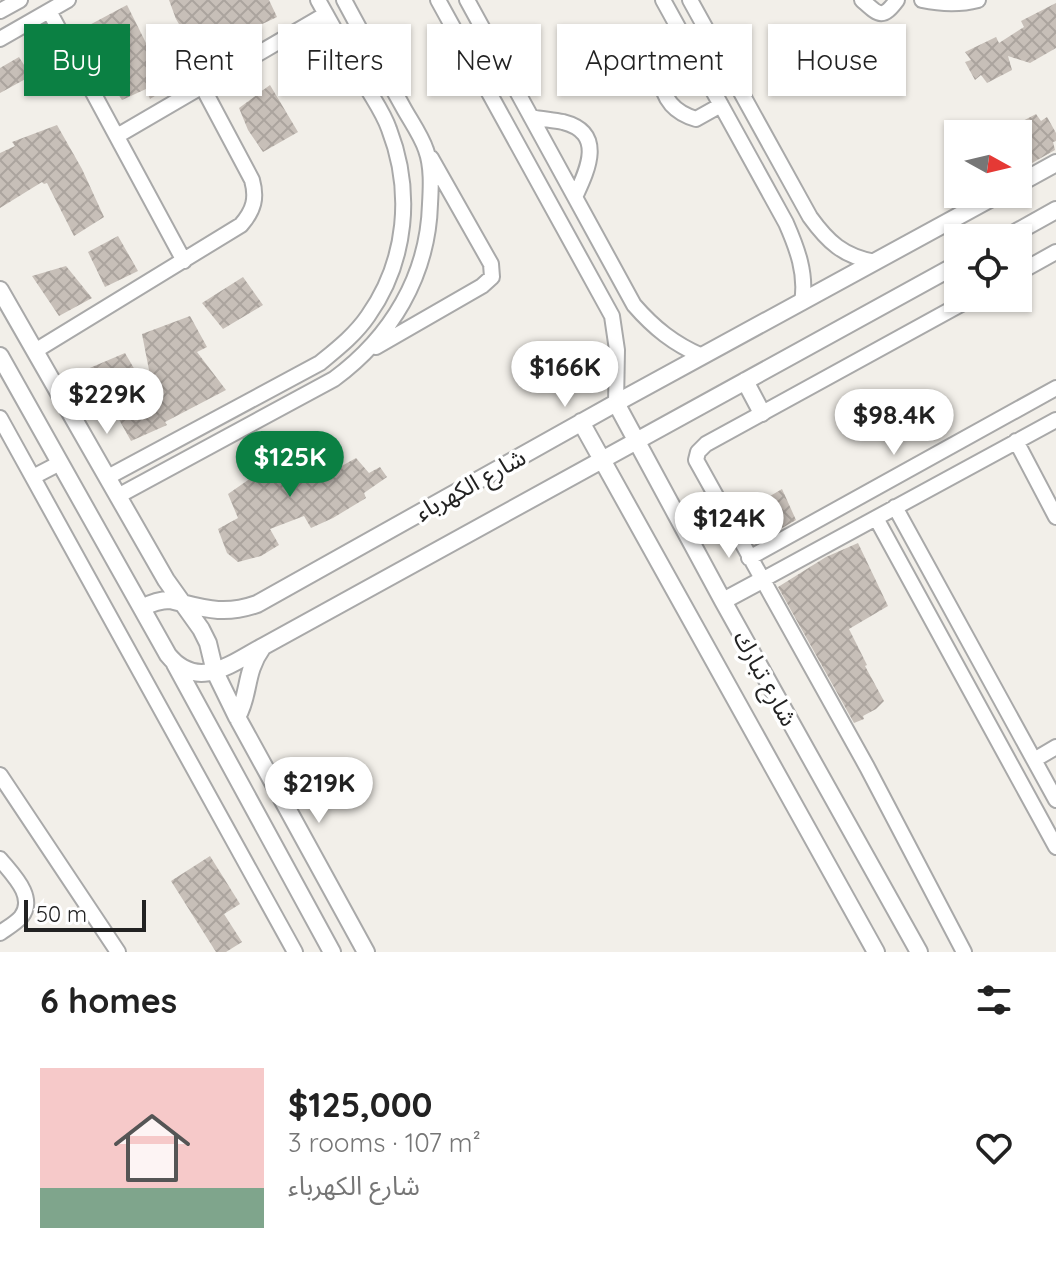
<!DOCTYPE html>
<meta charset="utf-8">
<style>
:root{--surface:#fff;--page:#f2f2f2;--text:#222;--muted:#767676;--accent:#0b8043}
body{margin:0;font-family:Quicksand,"Noto Sans Arabic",sans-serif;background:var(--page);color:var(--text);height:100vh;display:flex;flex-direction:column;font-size:30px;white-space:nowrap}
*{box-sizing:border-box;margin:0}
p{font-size:26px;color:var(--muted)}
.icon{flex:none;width:44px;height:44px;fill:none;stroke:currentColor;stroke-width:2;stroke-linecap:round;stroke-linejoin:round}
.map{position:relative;height:952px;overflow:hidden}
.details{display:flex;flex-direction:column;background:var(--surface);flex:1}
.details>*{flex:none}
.hud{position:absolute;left:24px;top:24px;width:1008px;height:72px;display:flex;gap:16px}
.needle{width:52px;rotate:98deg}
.tools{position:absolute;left:944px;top:120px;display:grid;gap:16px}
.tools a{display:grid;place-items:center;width:88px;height:88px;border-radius:0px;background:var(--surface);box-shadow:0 2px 6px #0004;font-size:40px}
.scale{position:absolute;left:24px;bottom:20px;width:122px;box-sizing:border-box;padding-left:8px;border:4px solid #222;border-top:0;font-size:22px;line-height:28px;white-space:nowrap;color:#222;-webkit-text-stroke:6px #fff;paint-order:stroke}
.price{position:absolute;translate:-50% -68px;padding:0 18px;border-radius:28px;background:#fff;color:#222;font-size:26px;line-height:52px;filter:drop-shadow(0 2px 4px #0008)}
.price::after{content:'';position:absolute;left:50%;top:48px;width:24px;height:18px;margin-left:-12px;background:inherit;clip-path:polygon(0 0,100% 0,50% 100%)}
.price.selected{background:var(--accent);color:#fff}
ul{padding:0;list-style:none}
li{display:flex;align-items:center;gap:24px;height:200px;padding:0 40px}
li span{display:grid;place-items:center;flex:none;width:224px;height:160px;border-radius:0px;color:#555}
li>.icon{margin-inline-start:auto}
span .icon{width:96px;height:96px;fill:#fffc;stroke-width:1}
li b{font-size:34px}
h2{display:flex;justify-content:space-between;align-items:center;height:96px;padding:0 40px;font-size:34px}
.chip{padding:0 28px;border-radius:0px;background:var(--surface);box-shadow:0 2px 6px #0004;font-size:28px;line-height:72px}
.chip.selected{background:var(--accent);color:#fff}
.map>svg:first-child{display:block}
</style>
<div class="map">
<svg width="1056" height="952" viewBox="0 0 1056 952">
<defs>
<pattern id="building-cross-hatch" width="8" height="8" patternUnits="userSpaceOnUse" patternTransform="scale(2)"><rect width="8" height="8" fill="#c7bfb8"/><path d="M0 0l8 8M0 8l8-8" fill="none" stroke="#aba49e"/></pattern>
</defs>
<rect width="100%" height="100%" fill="#f2efe9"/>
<path fill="url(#building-cross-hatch)" d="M169,0H269L277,17L219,45L226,61L215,59L203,65L176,19Z
M1056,3V48L1030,63L1008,56L1012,70L987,83L981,75L975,80L965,62L971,60L965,52L996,37L999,43L1024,27L1021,21Z
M127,5L150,51L152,50L166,69L171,86L150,99L146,89L122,100L97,63L80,30Z
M19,57L31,76L0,93V68Z
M270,85L298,132L263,152L248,130L239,108Z
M1036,114L1041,121L1047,117L1056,133V141L1053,142L1055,150L1018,171L1017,124Z
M57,125L82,169L104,217L74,236L47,183L44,184L42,182L0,208V153L15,146L12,142Z
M118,236L138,271L105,287L88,252Z
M66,266L92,298L59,316L32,276Z
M243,277L263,305L223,329L202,303Z
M190,316L207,347L197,352L226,390L165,422L167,425L131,441L107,398L102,401L85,370L125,353L156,406L142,334Z
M271,440L282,467L302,452L322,477L356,458L369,473L380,467L387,477L364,493L366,498L333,518L311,528L304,516L270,529L279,545L261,556L238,562L227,553L218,529L238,518L228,494L261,471L249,450Z
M782,489L796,520L754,544L738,515Z
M858,543L888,606L849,629L867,665L865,666L884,701L876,709L863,716L864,719L854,723L778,587L826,557Z
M210,856L240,904L224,914L242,942L226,952H216L171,881Z"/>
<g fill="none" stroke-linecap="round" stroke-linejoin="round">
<g stroke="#a9a9a9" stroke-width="18">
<path id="minor" d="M438,0L612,316L617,350L616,403
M467,0L634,305C654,328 674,344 702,356
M663,0L786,223C797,248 807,274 802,302
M690,0L810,217C828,242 843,256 875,262
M862,0C879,15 882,20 897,0
M922,0C941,4 959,5 978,0
M0,11L20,0
M49,11L184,261
M0,39L68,0
M688,45C682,50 672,54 667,60C663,64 662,72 662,78C662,100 676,113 696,119L721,105
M531,117C541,119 552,120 563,122C606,133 587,171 575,197
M117,136L326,14
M1018,273L1056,252
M376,347L482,286L492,277L491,264L431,158
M35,351L241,225C254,210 257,198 252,180L202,86
M0,418L295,952
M1016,441L1056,517
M33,477L60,463
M108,477L320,363C337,349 355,335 368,316C407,261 413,191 389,129C384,114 374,100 366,86C350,57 334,29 318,0
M118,496L334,379C391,337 428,276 430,204C431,187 432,166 426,150C421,135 410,120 403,107C383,71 363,36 344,0
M895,507L1056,800
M876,518L1056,847
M749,558L1056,388
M762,580L1056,420
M1034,760L1056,747
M0,775L118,952
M0,859C12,874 37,897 21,917C16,923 7,928 0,933
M964,952L867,767L696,460L698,452L706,444L972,298"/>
</g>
<g stroke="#a9a9a9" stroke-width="20">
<path id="tertiary" d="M1018,184L1056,163
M1006,238L1056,210
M0,290L166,580L201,629L208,643L215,672L237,717L366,952
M0,356L168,655C198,692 232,663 264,646L958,264
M745,381L762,413
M616,403L723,601L919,952
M581,422L876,952
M723,601L762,580
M142,608C151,603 159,600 170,600C203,608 223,616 257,604L616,403L999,194
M175,664L332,952
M237,717C250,695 244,673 262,648"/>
</g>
<use href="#minor" stroke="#fff" stroke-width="14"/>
<use href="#tertiary" stroke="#fff" stroke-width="16"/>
</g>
<g text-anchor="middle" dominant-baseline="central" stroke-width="7" stroke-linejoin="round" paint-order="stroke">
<g font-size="24" fill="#222" stroke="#fff">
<text transform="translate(470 484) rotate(-29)">شارع الكهرباء</text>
<text transform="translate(766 678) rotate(61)">شارع تبارك</text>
</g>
</g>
</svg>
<div class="tools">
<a><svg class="needle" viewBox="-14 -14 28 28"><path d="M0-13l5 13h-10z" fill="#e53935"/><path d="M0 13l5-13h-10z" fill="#767676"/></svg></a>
<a><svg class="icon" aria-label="locate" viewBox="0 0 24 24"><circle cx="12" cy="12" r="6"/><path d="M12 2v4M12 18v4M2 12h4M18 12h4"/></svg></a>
</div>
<div class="scale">50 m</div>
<b class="price" style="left:565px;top:409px">$166K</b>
<b class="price" style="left:107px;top:436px">$229K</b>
<b class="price" style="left:894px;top:457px">$98.4K</b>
<b class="price selected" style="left:290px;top:499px">$125K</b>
<b class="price" style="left:729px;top:560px">$124K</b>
<b class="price" style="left:319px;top:825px">$219K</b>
<div class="hud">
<a class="chip selected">Buy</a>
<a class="chip">Rent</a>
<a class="chip">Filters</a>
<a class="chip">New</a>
<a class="chip">Apartment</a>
<a class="chip">House</a>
</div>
</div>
<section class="details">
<h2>6 homes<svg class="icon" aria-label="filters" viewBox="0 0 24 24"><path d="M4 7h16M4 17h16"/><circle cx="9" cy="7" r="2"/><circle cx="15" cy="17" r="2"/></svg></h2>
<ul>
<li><span style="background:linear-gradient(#f6c9c9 75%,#7fa58c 0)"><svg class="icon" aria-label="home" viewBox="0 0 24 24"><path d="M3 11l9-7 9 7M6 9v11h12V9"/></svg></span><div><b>$125,000</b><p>3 rooms · 107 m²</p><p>شارع الكهرباء</p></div><svg class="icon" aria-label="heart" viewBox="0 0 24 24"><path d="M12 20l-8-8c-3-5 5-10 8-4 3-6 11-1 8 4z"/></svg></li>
</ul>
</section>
